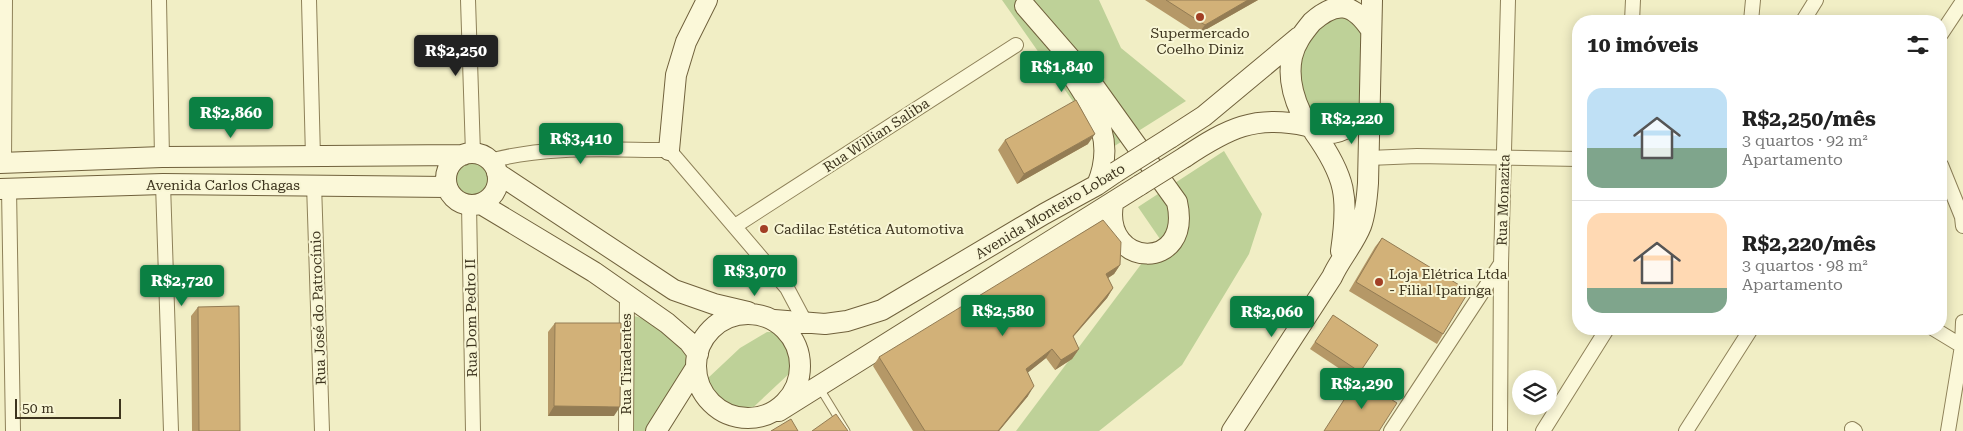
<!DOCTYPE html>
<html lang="pt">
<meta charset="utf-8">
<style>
:root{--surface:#fff;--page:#f6f6f6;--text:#222;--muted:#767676;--line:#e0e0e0;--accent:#0b8043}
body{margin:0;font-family:"Roboto Serif",serif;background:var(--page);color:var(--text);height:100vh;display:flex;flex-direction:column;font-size:19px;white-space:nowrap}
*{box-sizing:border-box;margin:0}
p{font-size:16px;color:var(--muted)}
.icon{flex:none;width:28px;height:28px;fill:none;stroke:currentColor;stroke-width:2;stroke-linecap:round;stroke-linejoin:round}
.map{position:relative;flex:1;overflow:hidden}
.panel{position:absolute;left:1572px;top:15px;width:375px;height:320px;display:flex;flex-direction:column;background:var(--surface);border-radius:20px;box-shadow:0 2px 12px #0003}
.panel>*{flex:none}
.controls{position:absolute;left:1512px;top:370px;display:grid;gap:10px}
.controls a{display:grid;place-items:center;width:45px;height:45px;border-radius:50%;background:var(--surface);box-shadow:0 2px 12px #0003;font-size:25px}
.scale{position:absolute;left:15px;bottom:12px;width:106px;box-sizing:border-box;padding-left:5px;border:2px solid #3d341e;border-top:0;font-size:14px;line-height:18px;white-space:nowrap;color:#3d341e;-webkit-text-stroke:4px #f8f6d5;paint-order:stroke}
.price{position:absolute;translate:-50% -42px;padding:0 11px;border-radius:5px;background:var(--accent);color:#fff;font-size:16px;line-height:32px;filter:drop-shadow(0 1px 2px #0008)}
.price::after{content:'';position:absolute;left:50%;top:30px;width:15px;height:11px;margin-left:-8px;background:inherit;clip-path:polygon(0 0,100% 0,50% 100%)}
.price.selected{background:#222;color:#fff}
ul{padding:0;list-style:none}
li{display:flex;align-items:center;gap:15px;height:125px;padding:0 15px}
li+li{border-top:1px solid var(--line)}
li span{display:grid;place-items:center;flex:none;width:140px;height:100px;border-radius:15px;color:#555}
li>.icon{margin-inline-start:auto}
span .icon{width:60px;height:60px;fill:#fffc;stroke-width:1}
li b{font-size:21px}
h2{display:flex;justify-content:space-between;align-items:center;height:60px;padding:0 15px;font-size:21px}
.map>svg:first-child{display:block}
</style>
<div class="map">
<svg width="1963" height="431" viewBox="0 0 1963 431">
<rect width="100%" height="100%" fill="#f1eec5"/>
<path fill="#bed198" d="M1002,0H1099L1121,48L1186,101L1105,152L1107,150Z
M1343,12L1364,30L1363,103C1350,116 1337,124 1320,122C1315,116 1309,110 1305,103C1295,84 1303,56 1307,36Z
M1224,151L1262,214L1249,254L1182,365L1099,431H1016L1160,239L1138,207Z
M453 179a20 20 0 1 1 40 0a20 20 0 1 1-40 0Z
M634,316L654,321L689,357L691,363L645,431H631Z
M767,332H779C792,347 793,351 793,370L745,415C727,411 719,402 707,389V379L740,348Z"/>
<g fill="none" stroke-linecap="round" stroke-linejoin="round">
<g stroke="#8e8159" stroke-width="9">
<path id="lane" d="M819,387L846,431"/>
</g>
<g stroke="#8e8159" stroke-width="16">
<path id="street" d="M159,0L162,157
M309,0L313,157
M468,0L473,153
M1632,21L1633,0
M1751,21L1753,0
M1803,21L1816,0
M1941,34L1963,1
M1369,158L1417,156L1579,159
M490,161C547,145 610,150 669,150L787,288L804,320
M4,163L5,0
M1941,165L1962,217L1963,226
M163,184L171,431
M314,184L322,431
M9,189L13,431
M469,204L473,431
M735,226L1016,45
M1934,329L1962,346
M1852,429L1855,431
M626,431L627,296
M1391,431L1500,265
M1500,431L1501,264L1508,0
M1543,431L1607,329
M1686,431L1751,329
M1948,431L1962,346L1963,322"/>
</g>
<g stroke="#70613c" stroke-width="22">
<path id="secondary" d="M1025,6L1091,82L1177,202C1193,273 1102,268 1113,204
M1075,80C1098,116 1115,142 1097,185
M1369,108C1359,121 1343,135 1325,133C1309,131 1308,126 1301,113C1293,96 1288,76 1292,57C1295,43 1303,33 1312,22C1337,0 1353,3 1371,30
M1314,132C1346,177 1349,197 1341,251
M1170,138L1204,116L1299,37
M669,150L676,75L686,42L707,0
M446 179a26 26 0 1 1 52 0a26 26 0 1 1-52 0Z
M1185,157C1227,129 1255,114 1307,126
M0,163L162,157L463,155
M497,173L674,290L714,304L748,312
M0,189L163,184L447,187
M481,204L594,272L667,323L689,342L698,354
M696 366a52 52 0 1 1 104 0a52 52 0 1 1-104 0Z
M774,320L825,324L847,321L882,310L1044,214L1097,185L1116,172
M779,411L1140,185
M656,431L695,369
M1232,431L1332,277C1340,259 1354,244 1361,226C1366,212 1367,197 1368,183L1372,0"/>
</g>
<use href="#lane" stroke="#fbf8d9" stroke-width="7"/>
<use href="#street" stroke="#fbf8d9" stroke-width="14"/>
<use href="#secondary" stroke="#fbf8d9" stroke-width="20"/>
<g stroke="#70613c" stroke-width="22" stroke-linecap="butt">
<path id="secondary-bridge" d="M1116,172L1170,138
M1140,185L1185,157"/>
</g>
<use href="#secondary-bridge" stroke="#fbf8d9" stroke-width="20"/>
</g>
<path fill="#b59867" d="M1145,0H1258L1198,34Z
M1005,140L1088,144L1017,184L998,150Z
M1382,238L1443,334L1437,344L1349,291L1375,247Z
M1120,265L1114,274L1108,278L1113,288L1107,298L1073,337L1079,349L1072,359L1055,370L1046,358L1028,372V396L999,431H913L873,366L879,357Z
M198,307L240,431H192L191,316Z
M1333,315L1378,345L1355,379L1310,349Z
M555,323L614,416H548V332Z"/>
<path fill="#937c54" d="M1248,0H1258L1198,34L1205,25Z
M1095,134L1088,144L1017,184L1024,174Z
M1120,265L1114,274L1099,284L1106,274Z
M1113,288L1107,298L1066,345L1073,336Z
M1052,349L1046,358L1020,379L1026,369Z
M1079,349L1072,359L1055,370L1061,360Z
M1034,386L1028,396L999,431H998Z
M554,406L620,407L614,416H548Z"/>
<path fill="#d2b178" stroke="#937c54" d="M1166,0H1248L1205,25Z
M1076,100L1095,134L1024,174L1005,140Z
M1103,220L1121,242L1120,265L1106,274L1113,288L1073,336L1079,349L1061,360L1052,349L1026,369L1034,386L998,431H925L879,357Z
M1382,238L1469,291L1443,334L1356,282Z
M239,306L240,431H199L198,307Z
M1333,315L1378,345L1360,372L1315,342Z
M555,323H621L620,407L554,406Z
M1358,378L1397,403L1379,431H1324Z
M836,414L848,431H812Z
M791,419L798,431H771Z"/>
<g fill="#a23f25" stroke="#f8f6d5" stroke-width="2">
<circle cx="1200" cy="17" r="5"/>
<circle cx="764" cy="229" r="5"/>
<circle cx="1379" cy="282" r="5"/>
</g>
<g text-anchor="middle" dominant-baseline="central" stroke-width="4" stroke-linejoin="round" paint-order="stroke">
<g font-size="14" fill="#3d341e" stroke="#f8f6d5" text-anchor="start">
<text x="1200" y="33" text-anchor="middle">Supermercado<tspan x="1200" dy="16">Coelho Diniz</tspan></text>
<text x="774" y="229">Cadilac Estética Automotiva</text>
<text x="1389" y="274">Loja Elétrica Ltda<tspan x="1389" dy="16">- Filial Ipatinga</tspan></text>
</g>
<g font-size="14" fill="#3d341e" stroke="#f8f6d5">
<text transform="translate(876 135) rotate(-33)">Rua Willian Saliba</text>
<text x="223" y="185">Avenida Carlos Chagas</text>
<text transform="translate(1503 200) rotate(-88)">Rua Monazita</text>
<text transform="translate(1050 211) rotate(-31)">Avenida Monteiro Lobato</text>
<text transform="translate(318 308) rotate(-92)">Rua José do Patrocínio</text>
<text transform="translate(471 318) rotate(-91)">Rua Dom Pedro II</text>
<text transform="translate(626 364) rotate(-90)">Rua Tiradentes</text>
</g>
</g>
</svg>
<div class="controls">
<a><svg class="icon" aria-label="layers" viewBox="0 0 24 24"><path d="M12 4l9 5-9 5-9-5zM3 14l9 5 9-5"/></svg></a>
</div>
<div class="scale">50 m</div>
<b class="price selected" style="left:456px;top:77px">R$2,250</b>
<b class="price" style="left:1062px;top:93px">R$1,840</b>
<b class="price" style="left:231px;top:139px">R$2,860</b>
<b class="price" style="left:1352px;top:145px">R$2,220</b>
<b class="price" style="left:581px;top:165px">R$3,410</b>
<b class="price" style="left:755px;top:297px">R$3,070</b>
<b class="price" style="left:182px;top:307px">R$2,720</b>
<b class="price" style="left:1003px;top:337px">R$2,580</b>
<b class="price" style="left:1272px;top:338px">R$2,060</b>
<b class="price" style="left:1362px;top:410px">R$2,290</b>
<section class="panel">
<h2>10 imóveis<svg class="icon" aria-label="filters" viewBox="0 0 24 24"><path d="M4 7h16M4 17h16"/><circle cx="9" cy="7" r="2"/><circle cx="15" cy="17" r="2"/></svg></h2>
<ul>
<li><span style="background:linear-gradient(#bfe0f5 60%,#7fa58c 0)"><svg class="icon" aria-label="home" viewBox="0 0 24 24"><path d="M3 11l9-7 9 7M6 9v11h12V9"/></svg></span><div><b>R$2,250/mês</b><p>3 quartos · 92 m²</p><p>Apartamento</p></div></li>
<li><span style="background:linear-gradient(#ffd9b3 75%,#7fa58c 0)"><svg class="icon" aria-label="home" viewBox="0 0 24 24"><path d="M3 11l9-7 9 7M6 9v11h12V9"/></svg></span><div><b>R$2,220/mês</b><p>3 quartos · 98 m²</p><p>Apartamento</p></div></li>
</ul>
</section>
</div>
